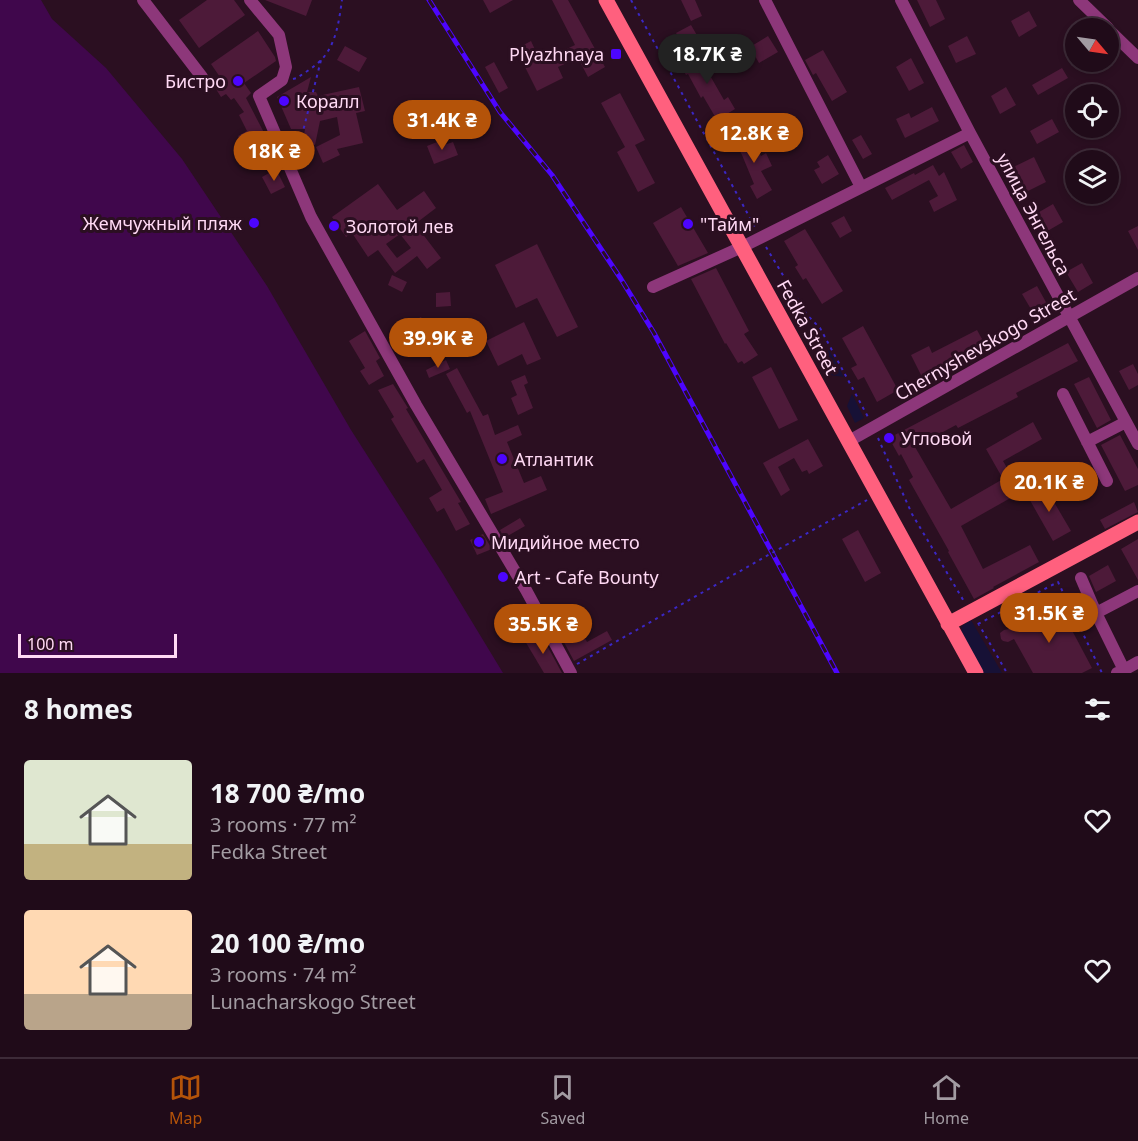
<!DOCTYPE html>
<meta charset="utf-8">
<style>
:root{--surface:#200b19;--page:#2d1926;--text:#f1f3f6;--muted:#a29ba2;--line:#3d2b38;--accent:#b45309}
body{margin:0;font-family:"Noto Sans",sans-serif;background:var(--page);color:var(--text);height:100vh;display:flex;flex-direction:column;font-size:22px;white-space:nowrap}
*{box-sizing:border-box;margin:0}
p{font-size:20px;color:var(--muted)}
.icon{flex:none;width:33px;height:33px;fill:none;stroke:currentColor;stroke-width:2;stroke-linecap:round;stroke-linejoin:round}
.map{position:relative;height:673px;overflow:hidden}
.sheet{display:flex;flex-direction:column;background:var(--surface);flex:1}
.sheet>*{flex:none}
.needle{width:39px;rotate:119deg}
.buttons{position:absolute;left:1065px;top:18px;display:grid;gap:12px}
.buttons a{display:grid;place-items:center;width:54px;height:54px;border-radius:50%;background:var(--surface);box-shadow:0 3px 9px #0003,0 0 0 2px var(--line);font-size:30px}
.scale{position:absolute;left:18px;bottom:15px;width:159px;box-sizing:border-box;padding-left:6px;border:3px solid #ffd9f4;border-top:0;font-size:16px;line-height:21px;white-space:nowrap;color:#ffd9f4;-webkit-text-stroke:4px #2b0f21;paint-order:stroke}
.price{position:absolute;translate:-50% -51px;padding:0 14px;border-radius:21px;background:var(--accent);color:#fff;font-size:20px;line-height:39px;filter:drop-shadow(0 2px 3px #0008)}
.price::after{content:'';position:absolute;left:50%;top:36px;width:18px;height:14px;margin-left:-9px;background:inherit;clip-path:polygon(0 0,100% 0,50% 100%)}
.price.on{background:#222;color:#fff}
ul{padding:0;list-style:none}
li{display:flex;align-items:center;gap:18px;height:150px;padding:0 24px}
li span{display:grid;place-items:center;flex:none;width:168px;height:120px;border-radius:6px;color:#555}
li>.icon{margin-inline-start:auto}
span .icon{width:72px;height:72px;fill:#fffc;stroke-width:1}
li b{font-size:26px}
h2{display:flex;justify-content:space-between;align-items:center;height:72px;padding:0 24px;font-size:26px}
.tabs{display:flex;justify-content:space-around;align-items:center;height:84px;border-top:2px solid var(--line);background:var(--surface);font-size:16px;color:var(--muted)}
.tabs a{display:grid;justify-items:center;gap:3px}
.tabs .on{color:var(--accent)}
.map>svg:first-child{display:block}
</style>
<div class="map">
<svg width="1138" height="673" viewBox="0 0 1138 673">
<rect width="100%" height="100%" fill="#2b0f21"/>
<path fill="#171136" d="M829,350L844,377L830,375L819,355Z
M852,394L864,418L855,423L847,406Z
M971,620L1002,673H982L961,636L962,626Z"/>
<path fill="#40074c" d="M0,0H41L52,19L106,68L182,159L267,286L351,430L443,574L503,673H0Z"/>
<path fill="#4d1a39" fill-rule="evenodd" d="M207,0H234L245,15L199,48L179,20Z
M265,0H312L306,16Z
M483,0H513L490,13Z
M552,0H568L605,67L588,77L578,58L558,67L563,78L537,91L516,49L531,41L538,56L549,50L552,56L575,45Z
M681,0H695L702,16L691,21Z
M917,0H936L945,19L930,27Z
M1029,11L1037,26L1019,37L1011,21Z
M691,25L698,37L683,45L676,33Z
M258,31L275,57L276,61L244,83L251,93L246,98L272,148L250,160L238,136L247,131L239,115L244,112L234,98L231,100L226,94L221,97L214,86L222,80L211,64Z
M768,36L778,52L759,63L750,47Z
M967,36L976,54L956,63L948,46Z
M345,46L367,58L359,72L337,60Z
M710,50L715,59L704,65L724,100L728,97L735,109L717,120L703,96L701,98L688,74L686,75L681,66Z
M823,50L847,92L832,101L816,73L813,75L805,60Z
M911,58L924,83L909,91L896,67Z
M494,62L508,88L499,93L485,67Z
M1062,68L1068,78L1038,95L1032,85Z
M311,77L307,92H316L318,96L359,87L365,111L356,113L363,143L337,149L340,155L323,163L316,147L340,135L337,117L320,121L315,145L303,141L305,129H291L277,97Z
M1006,87L1016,105L1000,114L991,96Z
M620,93L645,140L635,145L655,183L638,192L617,152L625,147L601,103Z
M932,107L939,121L905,138L896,119L909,113L911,118Z
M1052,119L1059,132L1037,144L1030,131Z
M747,131L761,156L766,153L772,166L761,171L772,190L757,199L750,186L754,184L742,155L733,138Z
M861,135L872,154L863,159L852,140Z
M442,140L444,145L453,142L458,155L434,164L427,146Z
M964,145L973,162L961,169L951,152Z
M828,155L839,174L822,184L814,170L820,167L817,162Z
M1034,157L1046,182L1022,194L1009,169Z
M933,165L939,176L944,172L957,200L934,212L929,201L938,196L929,180L892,200L885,188L914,173L915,175Z
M276,169L285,187L271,194L262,177Z
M378,184L397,210L424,191L436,208L415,224L441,258L427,269L417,256L395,273L378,250L368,257L352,233L346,237L332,217ZM400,234L411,248L397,258L386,244Z
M1053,204L1063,222L1044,233L1034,215Z
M681,207L708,253L678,266L653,223Z
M844,216L852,231L840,238L831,223Z
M1138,226V250L1128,231Z
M805,229L843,291L822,304L806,278L803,280L795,267L798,265L784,241Z
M537,244L578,327L557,337L537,298L516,308L495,265Z
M1082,263L1093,283L1078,292L1066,272Z
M716,268L749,331L744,334L758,355L744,364L742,361L738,363L726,343L725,344L691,279Z
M392,275L407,282L402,292L388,285Z
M1037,286L1052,313L1038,321L1022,294Z
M450,292L451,306L436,307V293Z
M421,317L427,328L423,330L433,347L424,352L408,324Z
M524,322L541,359L527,365L522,354L498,366L486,341Z
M863,326L898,390L877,402L864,377L858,380L851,368L857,365L842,338Z
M977,330L987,348L924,381L911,355L929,346L932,353Z
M365,331L380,358L376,361L384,376L369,385L360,371L365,368L349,341Z
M1068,343L1078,361L1016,393L1018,397L958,428L956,425L915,447L951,509L1003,479L986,449L1033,422L1042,439L1003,461L1021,492L961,526L983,569L1030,545L1039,562L993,587L994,588L974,599L948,552L949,551L909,480L913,477L901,454L899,456L889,438Z
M446,360L450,369L429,378L426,370Z
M1133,364L1138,374V385L1129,390L1119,371Z
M771,367L798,420L779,429L752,377Z
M457,368L483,416L488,414L495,435L518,425L522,435L507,442L524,483L541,476L547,490L491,514L485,499L503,492L470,411L467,413L446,374Z
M525,375L528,383L524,385L533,408L518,415L511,398L517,395L511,381Z
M1089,377L1111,420L1097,428L1074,384Z
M393,384L408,408L406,409L461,502L458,503L470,524L456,531L444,508L437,512L429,498L442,490L424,459L417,463L391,419L394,417L378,390Z
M1120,435L1138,469V485L1125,491L1101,445Z
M808,439L823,466L809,474L807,470L802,472L794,458L778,467L790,490L781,496L763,463Z
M1044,485L1071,531L1053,541L1027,495Z
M1134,502L1138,512L1105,529L1100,520Z
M520,518L525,526L504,538L500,530Z
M858,530L881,573L865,582L842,539Z
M483,534L492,549L477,555L470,540Z
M1138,539V580L1121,549Z
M1108,565L1116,581L1096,592L1089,576Z
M1058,604L1092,668L1082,673H1033L1014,639L1008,642L1003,641L1001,639L1000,633L1004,630L1009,629Z
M576,622L587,642L607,631L612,640L574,661L558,631Z
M539,633L543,638L562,673H544L525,641Z"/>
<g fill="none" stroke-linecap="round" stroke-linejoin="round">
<path stroke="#3b27c5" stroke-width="2" stroke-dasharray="3 4.5" stroke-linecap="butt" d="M631,0L756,229
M293,79L297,78C304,73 313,68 320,61C336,46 339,21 342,0
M293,146L300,143L321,60
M766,247L807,315L820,328L868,417
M878,438L912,514L965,603
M786,545L867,500
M978,623L1007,673
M978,624L1058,582L1102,673
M577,664L668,612"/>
<path stroke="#8d377a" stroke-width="12" d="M143,0L202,77
M250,0L279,35L286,67L282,80L259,96L311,217L416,405L526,590L571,673
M765,0L861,187
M901,0L970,133L1138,444
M1079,0L1108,28
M1108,29L1138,58
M653,287L742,247L970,133
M1063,394L1107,481
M849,441L1138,278
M1087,442L1126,422
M1081,578L1096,613L1124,670L1117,673
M1096,613L1138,591
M1124,670L1138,662"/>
<path stroke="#ff607e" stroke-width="15" d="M606,0L976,673
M948,624L1138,522"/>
<g stroke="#4d05ff" stroke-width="5">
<path id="rail" d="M429,0L500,112L552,175L621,279L654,333L837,673"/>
</g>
<use href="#rail" stroke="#2b0f21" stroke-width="3" stroke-dasharray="9" stroke-linecap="butt"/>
<path stroke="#3b27c5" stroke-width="2" stroke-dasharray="3 4.5" stroke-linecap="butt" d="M668,612L786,545"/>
</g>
<g fill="#4d05ff" stroke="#2b0f21" stroke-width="2">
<rect x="610" y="48" width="12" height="12" rx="3"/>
<circle cx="238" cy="81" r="6"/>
<circle cx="284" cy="101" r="6"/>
<circle cx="254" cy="223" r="6"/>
<circle cx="688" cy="224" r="6"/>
<circle cx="334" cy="226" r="6"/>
<circle cx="889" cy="438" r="6"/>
<circle cx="502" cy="459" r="6"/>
<circle cx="479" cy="542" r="6"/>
<circle cx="503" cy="577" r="6"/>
</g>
<g text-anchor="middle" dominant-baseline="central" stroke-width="6" stroke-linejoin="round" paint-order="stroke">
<g font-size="18" fill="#ffd9f4" stroke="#2b0f21" text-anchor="start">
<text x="604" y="54" text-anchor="end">Plyazhnaya</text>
<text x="226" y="81" text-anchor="end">Бистро</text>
<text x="296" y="101">Коралл</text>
<text x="242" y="223" text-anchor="end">Жемчужный пляж</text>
<text x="700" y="224">"Тайм"</text>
<text x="346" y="226">Золотой лев</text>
<text x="901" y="438">Угловой</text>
<text x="514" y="459">Атлантик</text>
<text x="491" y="542">Мидийное место</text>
<text x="515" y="577">Art - Cafe Bounty</text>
</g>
<g font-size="18" fill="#ffd9f4" stroke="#2b0f21">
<text transform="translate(1034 214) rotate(62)">улица Энгельса</text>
<text transform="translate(808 327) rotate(61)">Fedka Street</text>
<text transform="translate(985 344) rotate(-30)">Chernyshevskogo Street</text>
</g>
</g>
</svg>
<div class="buttons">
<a><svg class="needle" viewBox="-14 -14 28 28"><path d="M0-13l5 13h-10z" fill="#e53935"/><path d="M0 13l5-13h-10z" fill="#a29ba2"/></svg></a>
<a><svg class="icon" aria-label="locate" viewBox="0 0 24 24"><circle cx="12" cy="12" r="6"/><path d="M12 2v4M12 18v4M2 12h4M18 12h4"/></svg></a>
<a><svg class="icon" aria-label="layers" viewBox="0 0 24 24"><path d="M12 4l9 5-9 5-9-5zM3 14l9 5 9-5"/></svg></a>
</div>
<div class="scale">100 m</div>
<b class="price on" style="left:707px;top:85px">18.7K ₴</b>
<b class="price" style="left:442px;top:151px">31.4K ₴</b>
<b class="price" style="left:754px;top:164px">12.8K ₴</b>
<b class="price" style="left:274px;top:182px">18K ₴</b>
<b class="price" style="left:438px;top:369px">39.9K ₴</b>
<b class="price" style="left:1049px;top:513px">20.1K ₴</b>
<b class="price" style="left:1049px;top:644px">31.5K ₴</b>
<b class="price" style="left:543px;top:655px">35.5K ₴</b>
</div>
<section class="sheet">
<h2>8 homes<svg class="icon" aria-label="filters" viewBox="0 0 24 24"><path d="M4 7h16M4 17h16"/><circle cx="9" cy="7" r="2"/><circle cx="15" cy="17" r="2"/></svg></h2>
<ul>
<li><span style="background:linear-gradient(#dfe7d0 70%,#c2b280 0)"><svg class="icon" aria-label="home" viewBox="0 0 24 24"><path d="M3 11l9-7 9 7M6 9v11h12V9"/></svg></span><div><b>18 700 ₴/mo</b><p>3 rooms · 77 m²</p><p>Fedka Street</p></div><svg class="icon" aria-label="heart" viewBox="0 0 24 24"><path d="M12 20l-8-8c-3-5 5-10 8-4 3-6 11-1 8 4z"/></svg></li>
<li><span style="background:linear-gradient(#ffd9b3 70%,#b9a48a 0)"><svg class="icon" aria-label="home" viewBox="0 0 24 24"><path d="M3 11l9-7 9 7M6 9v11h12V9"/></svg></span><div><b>20 100 ₴/mo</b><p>3 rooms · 74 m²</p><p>Lunacharskogo Street</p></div><svg class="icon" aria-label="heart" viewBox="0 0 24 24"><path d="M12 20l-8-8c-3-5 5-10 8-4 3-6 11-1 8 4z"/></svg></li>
</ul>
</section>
<nav class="tabs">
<a class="on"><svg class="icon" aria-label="map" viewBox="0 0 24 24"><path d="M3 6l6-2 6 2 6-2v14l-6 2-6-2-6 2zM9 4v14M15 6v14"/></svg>Map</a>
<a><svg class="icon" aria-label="saved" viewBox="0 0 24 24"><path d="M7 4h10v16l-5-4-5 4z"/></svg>Saved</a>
<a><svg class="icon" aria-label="home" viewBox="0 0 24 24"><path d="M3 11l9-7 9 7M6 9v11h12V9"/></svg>Home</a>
</nav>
